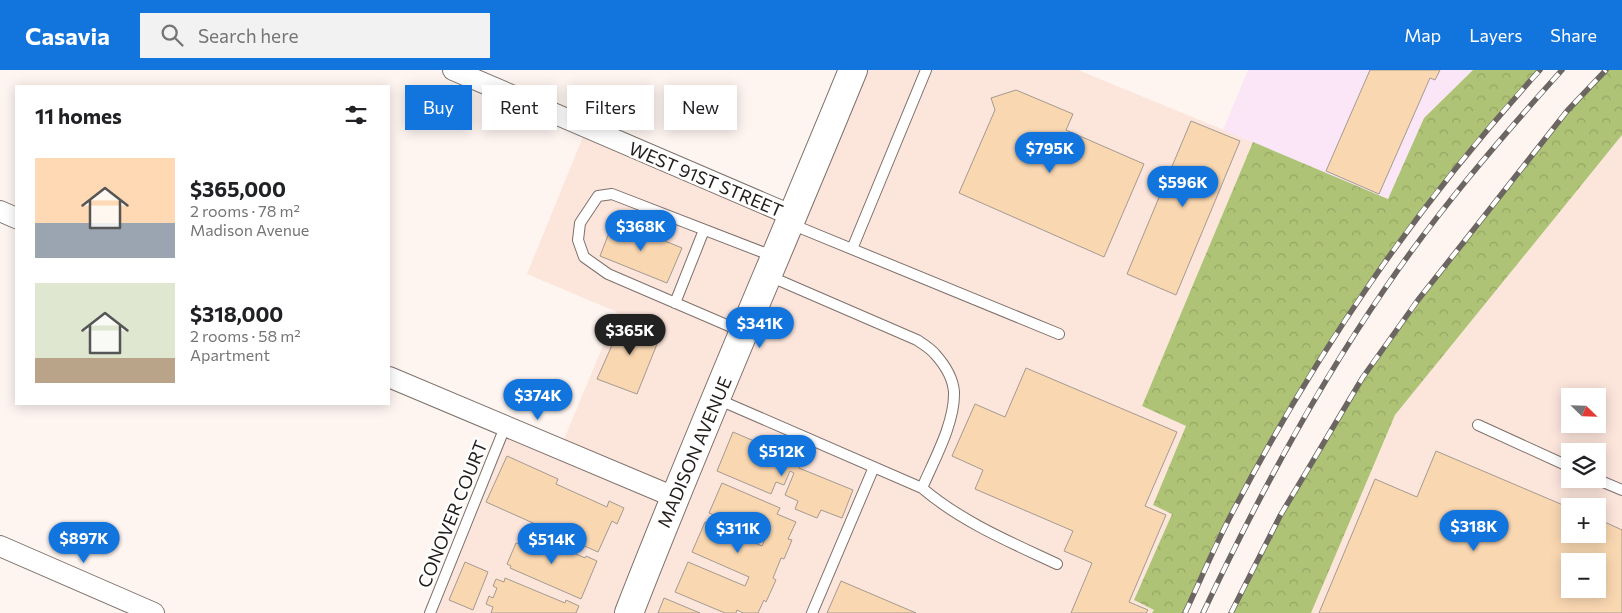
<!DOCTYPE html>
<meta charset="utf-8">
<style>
:root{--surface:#fff;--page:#f2f2f2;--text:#202124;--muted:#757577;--accent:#1274dd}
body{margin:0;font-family:Commissioner,sans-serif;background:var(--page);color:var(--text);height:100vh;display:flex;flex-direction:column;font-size:19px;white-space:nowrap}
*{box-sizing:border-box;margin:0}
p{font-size:16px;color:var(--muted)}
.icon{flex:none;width:28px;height:28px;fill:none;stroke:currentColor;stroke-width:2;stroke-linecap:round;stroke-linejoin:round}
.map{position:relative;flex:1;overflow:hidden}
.side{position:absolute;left:15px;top:15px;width:375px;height:320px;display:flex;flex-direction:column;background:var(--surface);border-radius:0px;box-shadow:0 2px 12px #0003}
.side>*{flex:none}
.top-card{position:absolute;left:405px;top:15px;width:475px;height:45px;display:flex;gap:10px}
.needle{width:32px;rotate:113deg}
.tools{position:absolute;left:1561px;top:318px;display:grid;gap:10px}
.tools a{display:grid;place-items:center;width:45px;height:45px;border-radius:0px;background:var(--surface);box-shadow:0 2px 12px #0003;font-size:25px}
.price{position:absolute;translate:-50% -42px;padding:0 11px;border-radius:18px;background:var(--accent);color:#fff;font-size:16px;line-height:32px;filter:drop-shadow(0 1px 2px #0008)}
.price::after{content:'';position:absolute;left:50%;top:30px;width:15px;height:11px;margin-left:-8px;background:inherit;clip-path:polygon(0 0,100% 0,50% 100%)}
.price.active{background:#222;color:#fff}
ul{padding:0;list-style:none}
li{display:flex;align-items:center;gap:15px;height:125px;padding:0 20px}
li span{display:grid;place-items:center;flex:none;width:140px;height:100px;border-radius:0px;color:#555}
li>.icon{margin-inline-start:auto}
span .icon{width:60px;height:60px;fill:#fffc;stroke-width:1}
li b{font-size:21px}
h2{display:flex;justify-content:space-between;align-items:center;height:60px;padding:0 20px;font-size:21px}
.tag{padding:0 18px;border-radius:0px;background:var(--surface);box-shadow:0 2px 12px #0003;font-size:18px;line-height:45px}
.tag.active{background:var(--accent);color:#fff}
header{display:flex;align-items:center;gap:30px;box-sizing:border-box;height:70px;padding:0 25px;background:var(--accent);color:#fff}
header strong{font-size:24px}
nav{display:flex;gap:28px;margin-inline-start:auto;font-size:18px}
.search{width:350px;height:45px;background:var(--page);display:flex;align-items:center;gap:12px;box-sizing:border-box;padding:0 18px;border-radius:0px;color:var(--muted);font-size:19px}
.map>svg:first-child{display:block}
</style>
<header>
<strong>Casavia</strong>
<div class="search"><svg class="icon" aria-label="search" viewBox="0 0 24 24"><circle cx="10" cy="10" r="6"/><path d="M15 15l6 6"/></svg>Search here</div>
<nav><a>Map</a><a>Layers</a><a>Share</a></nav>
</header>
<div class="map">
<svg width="1622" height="543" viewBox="0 0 1622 543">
<defs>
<pattern id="forest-crowns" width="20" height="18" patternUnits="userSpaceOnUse" patternTransform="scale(1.25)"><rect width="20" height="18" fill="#aec375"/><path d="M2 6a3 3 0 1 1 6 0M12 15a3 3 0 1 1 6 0" fill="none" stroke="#95a765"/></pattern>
</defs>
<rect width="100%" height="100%" fill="#fef5f1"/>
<path fill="#fce5db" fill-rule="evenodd" d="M853,0H1078L1253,72L1142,336L1186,356L1153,435L1172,444L1134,530L1154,540L1152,543H430L505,357L560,379L617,242L527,204L587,57L793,146Z
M1622,65V543H1311L1395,345ZM1570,326H1598V354H1570ZM1570,381H1598V409H1570ZM1570,436H1598V464H1570ZM1570,491H1598V519H1570Z"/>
<path fill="#fae6f6" d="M1248,0H1473L1424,48L1388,129L1223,60Z"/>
<path fill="url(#forest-crowns)" d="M1473,0H1540C1415,137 1316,282 1230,447C1214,478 1200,511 1185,543H1152L1154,540L1134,530L1172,444L1153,435L1186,356L1142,336L1253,72L1388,129L1424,48Z
M1606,0H1622V65L1395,345L1311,543H1231L1280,446L1363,307L1418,230L1567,41Z"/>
<path fill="#f9d7b1" stroke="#a49a90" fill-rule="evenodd" d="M1370,0H1440L1435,10L1430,8L1379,124L1326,101Z
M1016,20L1073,44L1066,60L1144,94L1104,187L959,123L995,40L991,28Z
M1191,51L1240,71L1176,225L1127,204Z
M614,150L682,178L667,213L600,186Z
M624,248L661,264L637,324L597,309Z
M1026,298L1177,362L1145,436L1166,445L1129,532L1148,540L1146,543H1071L1092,493L1064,481L1073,461L975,419L983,400L952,386L975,334L1005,347Z
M733,362L801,391L799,398L853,420L842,448L821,440L817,448L795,439L798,431L785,425L794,403L790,401L784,415L776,412L771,424L717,401Z
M1436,381L1570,438V464H1598V449L1622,460V543H1319L1375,409L1417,427ZM1570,491H1598V519H1570Z
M507,386L558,409L556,414L607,437L609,431L624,438L617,454L612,451L598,482L486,432Z
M722,413L780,438L777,444L796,452L788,469L792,470L784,489L781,488L773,508L776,510L766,532L764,530L758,543H743L737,540L736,543H725L675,522L688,492L745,516L749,507L692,482L705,452L762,476L766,467L709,443Z
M525,462L585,488L586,486L597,491L581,529L510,498L511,496L507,494L516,473L520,474Z
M465,492L488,502L473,540L449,530Z
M505,508L565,533L566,530L579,536L576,543H491L493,537L486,534L489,526L493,528L497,518L493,516L496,509L504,512Z
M841,511L916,543H827Z
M664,528L700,543H658Z"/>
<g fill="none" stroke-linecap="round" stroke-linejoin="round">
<g stroke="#7e716b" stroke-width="12">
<path id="lane" d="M791,154L1059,264
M852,179L926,0
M769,206L917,270C923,274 930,278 935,284C944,294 953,308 954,322C955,353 934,390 922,418C962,452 1010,472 1057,494
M675,233L704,160
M743,262L608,204L584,187L578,170L580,153L598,126L612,124L775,187
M717,329L922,418
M1478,355L1570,397
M1596,409L1622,420
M430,543L505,357
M812,543L874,397"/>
</g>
<g stroke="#7e716b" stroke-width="22">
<path id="street" d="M453,0L793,146
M0,141L16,148
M389,307L674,427
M0,476L154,543"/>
</g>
<g stroke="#7e716b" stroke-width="30">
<path id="secondary" d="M629,543C700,360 779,181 853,0"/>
</g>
<use href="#lane" stroke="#fff" stroke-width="10"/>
<use href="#street" stroke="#fff" stroke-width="20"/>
<use href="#secondary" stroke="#fff" stroke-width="28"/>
<g stroke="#6c6663" stroke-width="5.5">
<path id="rail" d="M1185,543C1200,511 1214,478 1230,447C1316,282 1415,137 1540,0
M1203,543C1256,431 1314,322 1384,220C1437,142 1499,70 1562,0
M1231,543L1280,446L1363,307L1418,230L1567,41L1606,0"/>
</g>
<use href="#rail" stroke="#fff" stroke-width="4" stroke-dasharray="11" stroke-linecap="butt"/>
</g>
<g text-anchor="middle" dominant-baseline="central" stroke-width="5" stroke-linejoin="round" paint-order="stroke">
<g font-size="18" fill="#221d1b" stroke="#fff">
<text transform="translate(706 109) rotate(23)">WEST 91ST STREET</text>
<text transform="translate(694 382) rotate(-67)">MADISON AVENUE</text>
<text transform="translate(452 444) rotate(-68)">CONOVER COURT</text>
</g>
</g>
</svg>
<div class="tools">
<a><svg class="needle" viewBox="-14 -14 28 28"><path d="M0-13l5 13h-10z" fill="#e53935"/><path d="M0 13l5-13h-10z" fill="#757577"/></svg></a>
<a><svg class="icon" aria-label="layers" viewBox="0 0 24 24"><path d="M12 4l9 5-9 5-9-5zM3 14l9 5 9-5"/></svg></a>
<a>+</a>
<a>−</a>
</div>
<b class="price" style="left:1050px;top:104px">$795K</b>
<b class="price" style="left:1183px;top:138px">$596K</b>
<b class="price" style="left:641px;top:182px">$368K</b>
<b class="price" style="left:760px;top:279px">$341K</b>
<b class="price active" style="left:630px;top:286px">$365K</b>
<b class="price" style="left:538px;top:351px">$374K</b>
<b class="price" style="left:782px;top:407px">$512K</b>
<b class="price" style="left:1474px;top:482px">$318K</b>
<b class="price" style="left:738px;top:484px">$311K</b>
<b class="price" style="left:84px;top:494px">$897K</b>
<b class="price" style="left:552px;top:495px">$514K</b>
<div class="top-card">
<a class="tag active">Buy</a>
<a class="tag">Rent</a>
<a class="tag">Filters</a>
<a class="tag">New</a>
</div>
<section class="side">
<h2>11 homes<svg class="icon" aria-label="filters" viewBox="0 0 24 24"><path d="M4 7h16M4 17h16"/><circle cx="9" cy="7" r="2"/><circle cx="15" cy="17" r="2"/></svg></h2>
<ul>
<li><span style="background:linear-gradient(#ffd9b3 65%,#9aa5b1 0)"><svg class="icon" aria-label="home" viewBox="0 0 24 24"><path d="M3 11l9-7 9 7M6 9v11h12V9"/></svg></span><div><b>$365,000</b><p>2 rooms · 78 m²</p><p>Madison Avenue</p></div></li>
<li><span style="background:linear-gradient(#dfe7d0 75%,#b9a48a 0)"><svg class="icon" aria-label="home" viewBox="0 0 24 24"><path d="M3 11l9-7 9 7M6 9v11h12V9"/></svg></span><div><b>$318,000</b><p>2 rooms · 58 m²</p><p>Apartment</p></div></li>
</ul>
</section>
</div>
